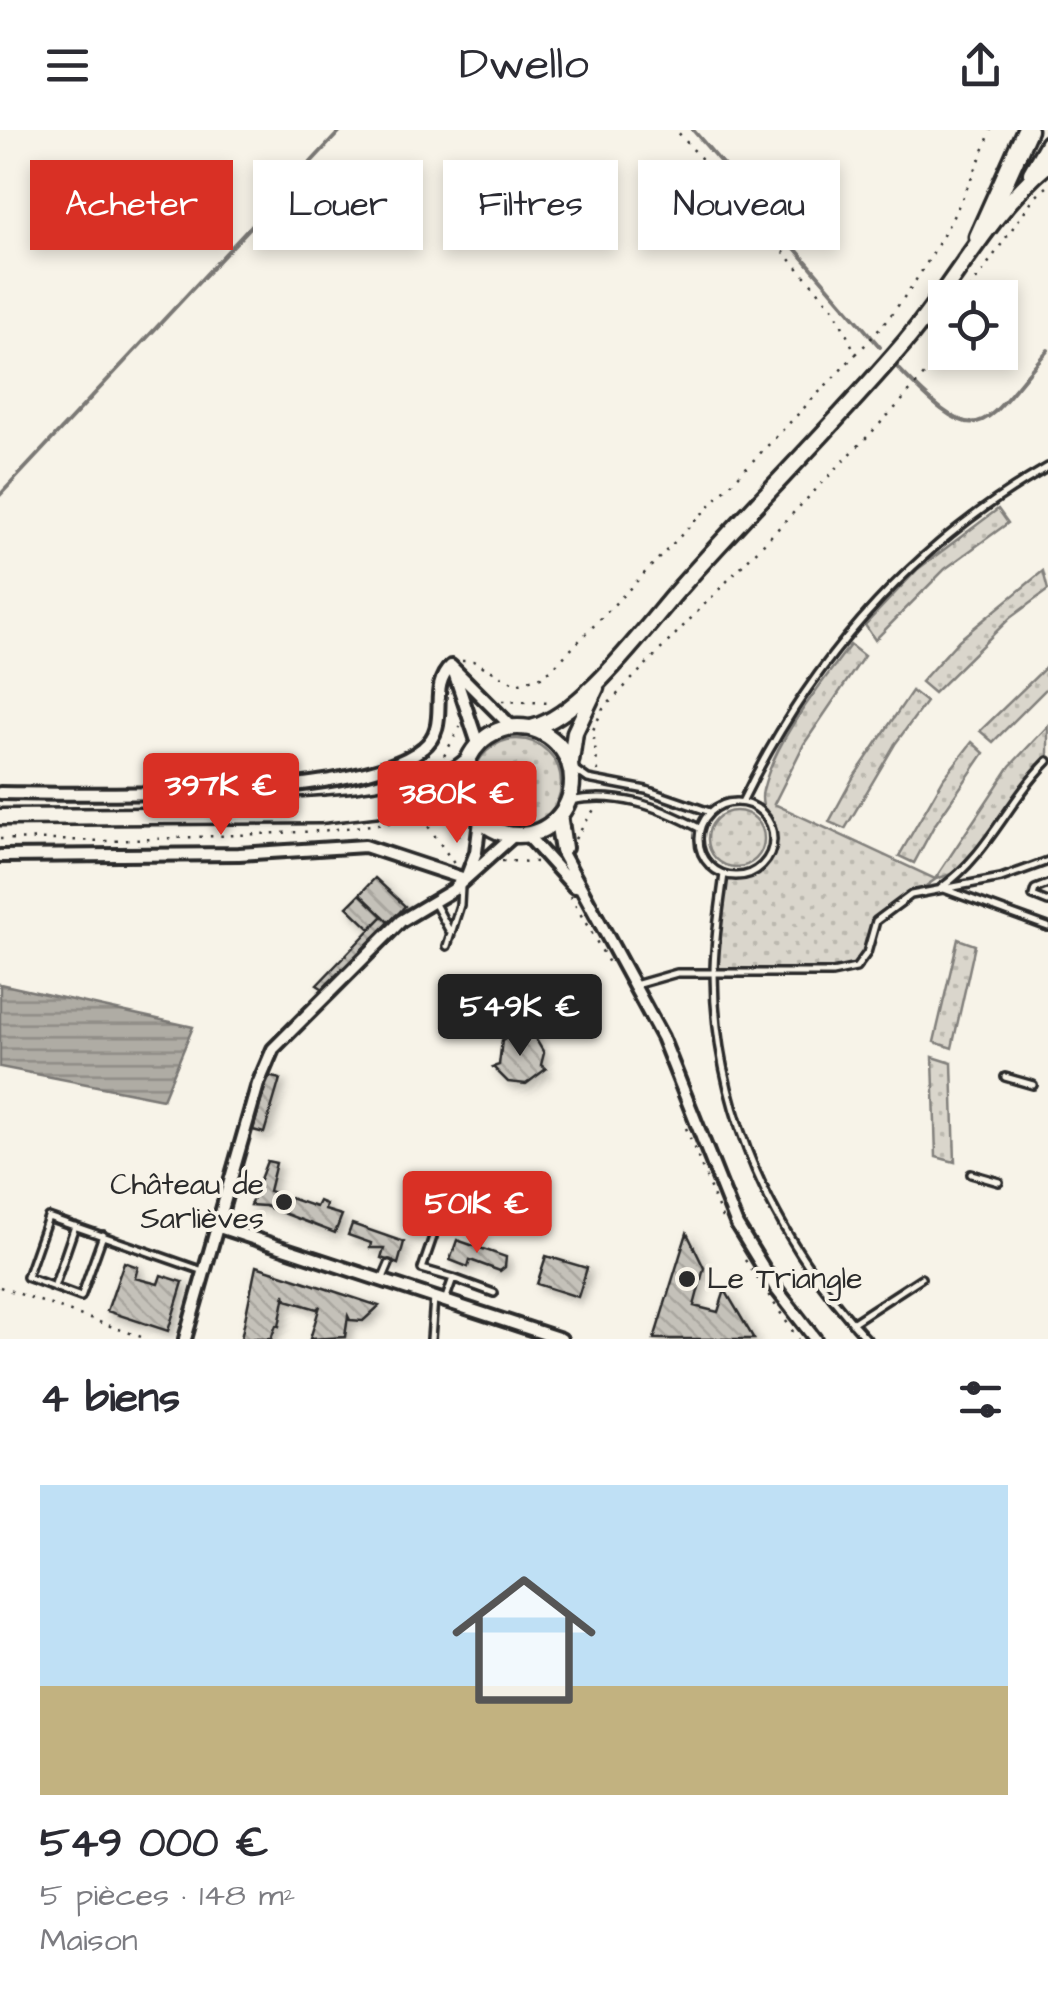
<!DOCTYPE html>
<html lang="fr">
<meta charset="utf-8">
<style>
:root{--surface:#fff;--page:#f7f7f7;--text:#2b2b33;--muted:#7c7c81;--accent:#d93025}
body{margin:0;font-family:"Architects Daughter",sans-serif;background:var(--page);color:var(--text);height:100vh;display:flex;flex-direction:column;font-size:38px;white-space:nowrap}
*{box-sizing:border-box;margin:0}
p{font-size:32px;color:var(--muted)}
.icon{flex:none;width:55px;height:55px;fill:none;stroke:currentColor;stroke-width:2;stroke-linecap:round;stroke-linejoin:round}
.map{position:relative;height:1209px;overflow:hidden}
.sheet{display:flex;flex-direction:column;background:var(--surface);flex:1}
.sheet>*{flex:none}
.hud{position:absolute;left:30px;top:30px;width:990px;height:90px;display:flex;gap:20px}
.fabs{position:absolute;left:928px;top:150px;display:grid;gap:20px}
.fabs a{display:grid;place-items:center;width:90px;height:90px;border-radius:0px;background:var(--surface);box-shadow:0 5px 15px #0003;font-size:50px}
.price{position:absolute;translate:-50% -85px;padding:0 22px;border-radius:10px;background:var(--accent);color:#fff;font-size:32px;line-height:65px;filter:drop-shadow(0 2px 5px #0008)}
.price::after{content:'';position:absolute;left:50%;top:60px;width:30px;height:22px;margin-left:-15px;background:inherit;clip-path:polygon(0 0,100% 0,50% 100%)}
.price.active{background:#222;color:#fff}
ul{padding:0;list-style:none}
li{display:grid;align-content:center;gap:20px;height:530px;padding:0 40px}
li span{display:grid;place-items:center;height:310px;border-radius:0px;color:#555}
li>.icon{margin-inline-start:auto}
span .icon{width:180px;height:180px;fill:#fffc;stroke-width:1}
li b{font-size:42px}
h2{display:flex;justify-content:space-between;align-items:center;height:120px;padding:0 40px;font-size:42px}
.tag{padding:0 35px;border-radius:0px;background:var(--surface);box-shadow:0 5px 15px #0003;font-size:35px;line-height:90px}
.tag.active{background:var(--accent);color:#fff}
header{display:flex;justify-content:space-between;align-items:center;height:130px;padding:0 40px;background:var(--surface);font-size:45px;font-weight:600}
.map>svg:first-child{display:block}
</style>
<header><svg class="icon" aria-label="menu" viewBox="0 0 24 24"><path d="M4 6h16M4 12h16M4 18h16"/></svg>Dwello<svg class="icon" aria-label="share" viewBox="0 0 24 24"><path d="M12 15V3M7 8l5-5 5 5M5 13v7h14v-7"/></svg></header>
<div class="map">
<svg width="1048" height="1209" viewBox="0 0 1048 1209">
<defs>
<pattern id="grass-dots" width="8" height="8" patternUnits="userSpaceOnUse" patternTransform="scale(2.5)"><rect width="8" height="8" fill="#dad6cc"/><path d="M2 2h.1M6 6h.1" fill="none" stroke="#bbb8af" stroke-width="1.8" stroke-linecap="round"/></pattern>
<pattern id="water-rules" width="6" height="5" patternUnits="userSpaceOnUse" patternTransform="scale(2.5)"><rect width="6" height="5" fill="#afaca4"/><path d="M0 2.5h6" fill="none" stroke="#8f8c86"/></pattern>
<pattern id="building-back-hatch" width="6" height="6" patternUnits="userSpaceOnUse" patternTransform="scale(2.5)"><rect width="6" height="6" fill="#c4c1b9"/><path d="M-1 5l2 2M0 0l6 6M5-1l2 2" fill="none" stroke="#a9a69f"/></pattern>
<filter id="shadow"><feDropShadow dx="4.5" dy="4.5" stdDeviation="5" flood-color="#0004"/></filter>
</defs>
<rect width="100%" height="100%" fill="#f7f3e8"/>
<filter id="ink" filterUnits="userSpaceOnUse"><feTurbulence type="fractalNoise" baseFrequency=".01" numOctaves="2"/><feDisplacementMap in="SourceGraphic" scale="20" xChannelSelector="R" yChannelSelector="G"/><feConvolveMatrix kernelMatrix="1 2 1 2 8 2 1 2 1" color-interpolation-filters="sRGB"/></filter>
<g filter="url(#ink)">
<path fill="url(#grass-dots)" stroke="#82807c" stroke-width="2.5" d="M998,379L1008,393L945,439L875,510L865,495L918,439Z
M1043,441L1048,460L1010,488L934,563L921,552L959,510Z
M850,515L864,526L804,614L774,674L935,749L1010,636L1048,596V631L1029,650L970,738L936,749L876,791L867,823L856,838L832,843L714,844L724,744C743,747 760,744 769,726C782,701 757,684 763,660C776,608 819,557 850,515Z
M1048,535V557L993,612L980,601Z
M912,561L926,572L895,614L845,699L829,692L853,648Z
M473 653a44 44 0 1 1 88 0a44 44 0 1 1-88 0Z
M972,612L984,623L934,696L914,733L899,726L944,648Z
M708 709a28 28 0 1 1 56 0a28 28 0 1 1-56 0Z
M958,809L975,815L952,918L934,912Z
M933,927L952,933L955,1032L936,1027Z"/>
<path fill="url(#water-rules)" stroke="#7a7874" stroke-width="2.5" d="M0,854L193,897L163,969L0,937Z"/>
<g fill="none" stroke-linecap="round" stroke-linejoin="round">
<path stroke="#7a7874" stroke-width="4" d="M693,0L880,217
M898,238C983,327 980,297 1048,220
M0,365L341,0"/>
</g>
<path fill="url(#building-back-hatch)" stroke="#2b2b2b" stroke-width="2.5" filter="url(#shadow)" d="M375,748L405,776L390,793L360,764Z
M360,764L383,786L370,799L347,777Z
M383,786L390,793L325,860L317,855Z
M516,902L534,906L544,923L541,935L546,939L526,954L508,952L493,937L499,935L502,910Z
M268,946L280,949L264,1003L253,1000Z
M267,1031L276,1033L269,1061L316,1077L319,1071L326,1074L325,1080L342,1085L335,1103L265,1076L250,1075Z
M352,1094L404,1112L398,1134L381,1128L384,1118H370L371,1113L348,1105Z
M687,1103L704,1138L694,1176L718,1182L725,1160L754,1209H654Z
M457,1110L506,1127L505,1137L500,1141L470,1130L468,1137L450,1130Z
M546,1126L587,1138L578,1167L537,1154Z
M124,1132L138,1137L135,1148L158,1154L161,1145L183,1152L168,1201L107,1181Z
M256,1136L318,1156L379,1176L363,1191L350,1190L348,1186L345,1207L310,1209L320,1176L317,1179L286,1170L285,1164L279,1196L276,1195L271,1209H241Z"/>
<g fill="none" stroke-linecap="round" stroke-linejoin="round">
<g stroke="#2b2b2b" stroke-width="12">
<path id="service" d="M1048,631C1008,671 988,725 941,758L1048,797
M571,637L588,649L646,660L710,682
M569,671C617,661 657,676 699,698
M699 709a37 37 0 1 1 74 0a37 37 0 1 1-74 0Z
M742,672C811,530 910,416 1048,337
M724,744C720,777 714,810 714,843C714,981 774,1109 867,1209
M1048,754L1035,759L1033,766L1048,772
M434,772L449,800
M447,816L460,775L461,756
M635,855L677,843H832L856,838L867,823L876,791L911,765L1001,748L1048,731
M1005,947L1033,955
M971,1044L999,1052
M103,1105L81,1167L27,1147L48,1087L203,1141
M433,1107L422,1139L453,1148L446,1168
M383,1148L389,1134
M453,1148L494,1163
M54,1157L75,1096
M852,1193L921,1148
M431,1209L434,1168"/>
</g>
<g stroke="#2b2b2b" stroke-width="18">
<path id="minor" d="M451,536L512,597
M454,542L478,614
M0,663C89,664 358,672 423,618C452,595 426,559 451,536
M561,684L566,718
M556,691L561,721L662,907L737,1095L777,1160L815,1209
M527,705L574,757
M0,726L239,724L365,716L465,749
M466,748L476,722L480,690
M219,1097L561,1209
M185,1209L258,954L273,919L401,791L453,760L513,706"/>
</g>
<g stroke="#2b2b2b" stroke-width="21">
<path id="secondary" d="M1031,43L1048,13
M464 651a54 54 0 1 1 108 0a54 54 0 1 1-108 0Z
M531,598C581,586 644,499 679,459C753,375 833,297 906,211C955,153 988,84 1048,34
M571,631L575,602L596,558
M263,678C327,673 416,675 467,631
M0,687L320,685L439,671L471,679"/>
</g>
<g stroke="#2b2b2b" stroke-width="25">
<path id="motorway" d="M979,107L1027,0"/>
</g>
<path stroke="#2b2b2b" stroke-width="2.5" stroke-dasharray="2.5 8" stroke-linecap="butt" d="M964,168L1033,69L1048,56
M856,224C914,168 964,75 991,0
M462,531H473L516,554L541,547L552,539L856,224L834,179L676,0
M502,571L553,573
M439,635L461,595
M598,641L593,600L603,579L898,275L932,236L945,211
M446,687L464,712
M0,709L111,711L320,701L413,690L428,696L455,735
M575,709L595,678
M502,731L539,732
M570,766L609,833
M686,998L722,1088
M745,1130L798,1209
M0,1157L147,1209"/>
<use href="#service" stroke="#f7f3e8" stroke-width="5"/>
<use href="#minor" stroke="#f7f3e8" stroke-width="10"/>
<use href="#secondary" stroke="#f7f3e8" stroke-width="14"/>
<use href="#motorway" stroke="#f7f3e8" stroke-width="18"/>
</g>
</g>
<g fill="#2b2b2b" stroke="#f7f3e8" stroke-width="4">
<circle cx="284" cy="1072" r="10"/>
<circle cx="687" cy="1149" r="10"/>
</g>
<g text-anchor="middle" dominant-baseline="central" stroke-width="8" stroke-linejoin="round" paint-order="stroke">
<g font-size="30" fill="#2b2b2b" stroke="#f7f3e8" text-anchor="end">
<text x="264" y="1055">Château de<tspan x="264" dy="34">Sarlièves</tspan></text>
<text x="707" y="1149" text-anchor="start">Le Triangle</text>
</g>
</g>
</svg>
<div class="fabs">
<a><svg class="icon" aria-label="locate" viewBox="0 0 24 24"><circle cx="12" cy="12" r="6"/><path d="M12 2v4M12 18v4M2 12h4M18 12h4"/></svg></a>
</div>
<b class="price" style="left:221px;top:708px">397K €</b>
<b class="price" style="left:457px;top:716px">380K €</b>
<b class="price active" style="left:520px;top:929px">549K €</b>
<b class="price" style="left:477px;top:1126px">501K €</b>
<div class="hud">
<a class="tag active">Acheter</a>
<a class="tag">Louer</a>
<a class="tag">Filtres</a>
<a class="tag">Nouveau</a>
</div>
</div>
<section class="sheet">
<h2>4 biens<svg class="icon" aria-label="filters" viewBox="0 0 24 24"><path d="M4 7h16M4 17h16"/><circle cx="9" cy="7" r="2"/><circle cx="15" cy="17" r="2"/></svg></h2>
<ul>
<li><span style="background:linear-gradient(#bfe0f5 65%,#c2b280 0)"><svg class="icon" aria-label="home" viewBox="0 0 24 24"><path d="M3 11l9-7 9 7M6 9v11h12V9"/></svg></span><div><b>549 000 €</b><p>5 pièces · 148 m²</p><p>Maison</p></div></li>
</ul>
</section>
